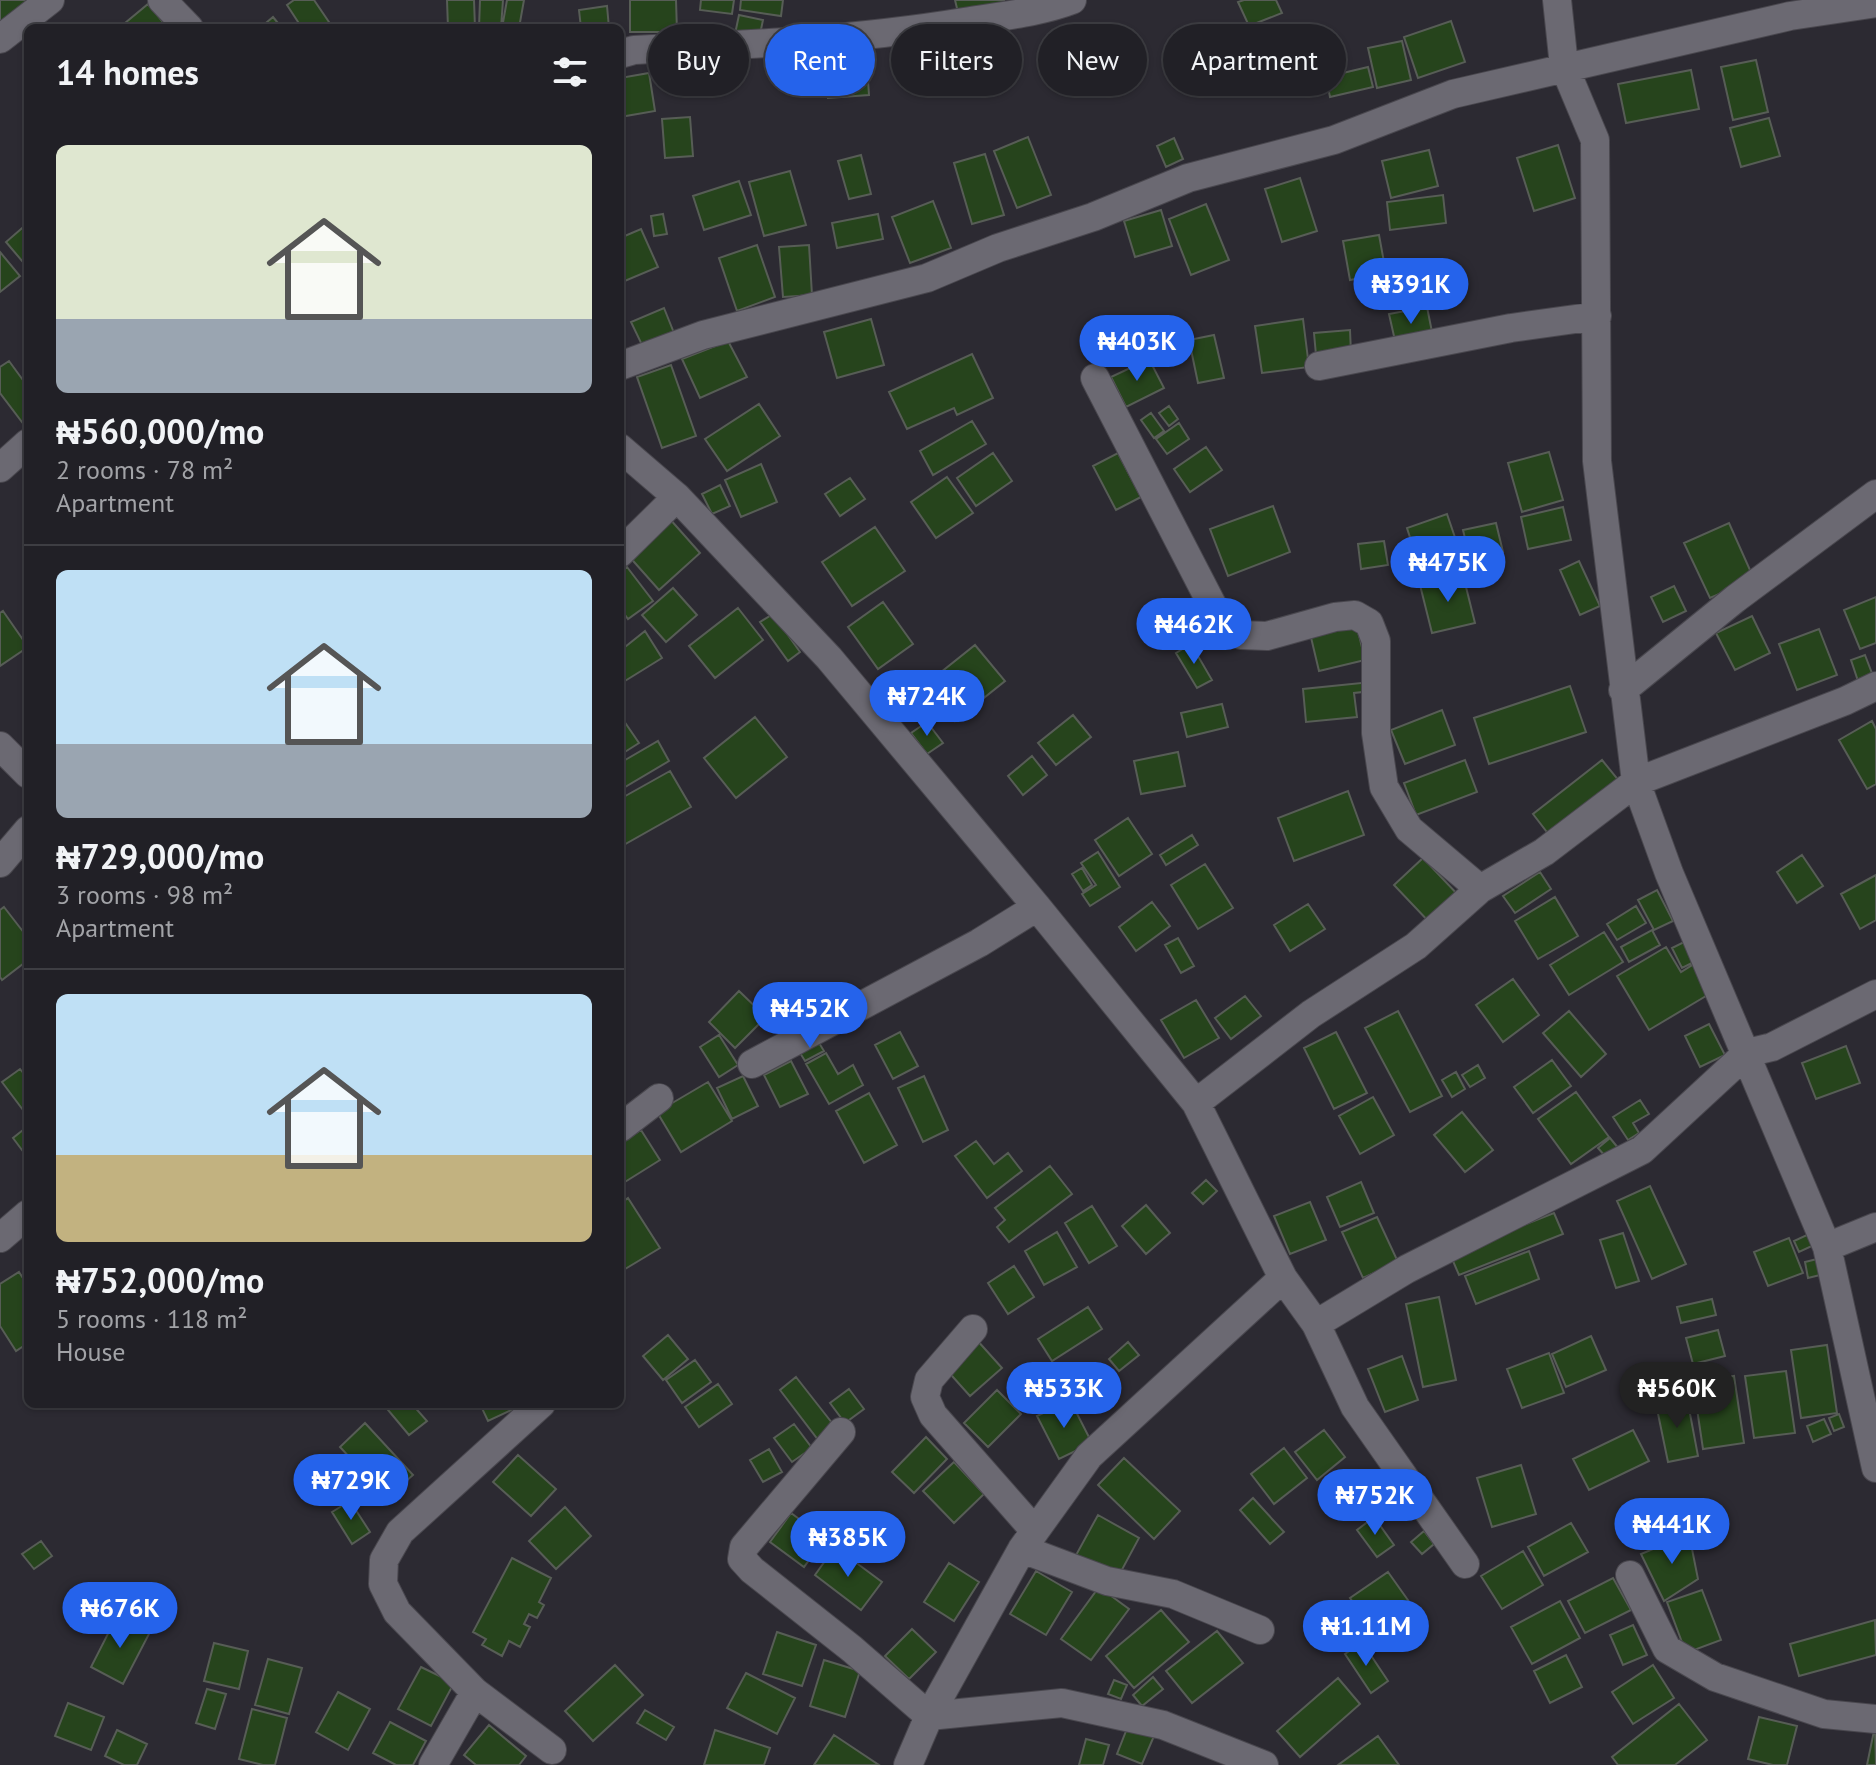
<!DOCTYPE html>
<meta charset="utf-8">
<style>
:root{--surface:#212026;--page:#2d2d32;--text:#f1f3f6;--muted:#a2a3a7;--line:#3e3e43;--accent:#2563eb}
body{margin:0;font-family:"PT Sans",sans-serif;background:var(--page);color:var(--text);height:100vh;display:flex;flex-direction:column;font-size:30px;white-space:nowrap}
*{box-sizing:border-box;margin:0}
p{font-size:26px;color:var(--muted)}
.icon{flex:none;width:44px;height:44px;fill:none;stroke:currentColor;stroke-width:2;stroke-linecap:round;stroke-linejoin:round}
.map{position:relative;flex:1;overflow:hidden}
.side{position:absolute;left:24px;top:24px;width:600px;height:1384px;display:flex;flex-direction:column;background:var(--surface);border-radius:12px;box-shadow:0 2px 6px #0004,0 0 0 2px var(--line)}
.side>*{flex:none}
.hud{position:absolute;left:648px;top:24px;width:760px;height:72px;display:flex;gap:16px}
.price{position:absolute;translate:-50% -68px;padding:0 18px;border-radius:28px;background:var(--accent);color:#fff;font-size:26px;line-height:52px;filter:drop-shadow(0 2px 4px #0008)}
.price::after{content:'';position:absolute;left:50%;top:48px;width:24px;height:18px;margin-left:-12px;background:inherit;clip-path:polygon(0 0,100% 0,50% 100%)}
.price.on{background:#222;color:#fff}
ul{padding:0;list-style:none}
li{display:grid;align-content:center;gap:16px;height:424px;padding:0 32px}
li+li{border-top:2px solid var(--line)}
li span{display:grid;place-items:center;height:248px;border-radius:12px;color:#555}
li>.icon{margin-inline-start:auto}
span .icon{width:144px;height:144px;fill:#fffc;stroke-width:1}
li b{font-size:34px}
h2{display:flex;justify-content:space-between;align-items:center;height:96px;padding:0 32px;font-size:34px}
.chip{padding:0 28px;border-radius:36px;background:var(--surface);box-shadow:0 2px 6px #0004,0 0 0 2px var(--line);font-size:28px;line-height:72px}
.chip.on{background:var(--accent);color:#fff}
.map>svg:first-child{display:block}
</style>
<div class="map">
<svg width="1876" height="1765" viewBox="0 0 1876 1765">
<rect width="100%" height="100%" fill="#2c2a32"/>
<path fill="#26441c" stroke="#575d56" stroke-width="2" d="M0,0H28L0,25Z
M294,0H314L331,25L327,28H302L287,5Z
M447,0H474L475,28H448Z
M480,0H503L501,28H479Z
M507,0H524L519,28H502Z
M630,0H676L677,32H630Z
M701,0H734L732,14L700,10Z
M741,0H783L781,16L740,10Z
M955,0H1004L1006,10L960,21Z
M1244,0H1276L1282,13L1249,26L1238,2Z
M148,4L168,28H119Z
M607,6L609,28H581L579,10Z
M739,15L763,20L759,39L735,34Z
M273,17L282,28H260Z
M1451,21L1465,62L1418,78L1404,37Z
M1402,41L1411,80L1377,88L1368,48Z
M866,51L869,95L828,98L825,54Z
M1756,60L1768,112L1733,120L1721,67Z
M1368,67L1373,87L1330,97L1326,77Z
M1298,68L1314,69V90H1297Z
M1691,70L1699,109L1626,123L1618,84Z
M649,73L655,111L620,117V78Z
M690,117L693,156L665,158L662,119Z
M1769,118L1780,156L1741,167L1730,128Z
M1028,137L1051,195L1017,208L994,151Z
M1174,138L1183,159L1166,167L1157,146Z
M1558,145L1575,198L1534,211L1517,158Z
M1429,150L1438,186L1391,198L1382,161Z
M985,154L1004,215L972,224L954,163Z
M861,155L871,194L849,199L838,161Z
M790,171L806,225L764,236L749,182Z
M1300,178L1317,231L1282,242L1265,189Z
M739,181L751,215L704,230L693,196Z
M1443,195L1446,223L1390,230L1387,202Z
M933,201L951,248L910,263L892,217Z
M1206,204L1229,260L1191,275L1169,219Z
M1161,210L1172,246L1135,257L1124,221Z
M663,214L667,234L654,236L651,216Z
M878,214L883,239L837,248L832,223Z
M28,223V268L6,242Z
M641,229L658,267L620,283V238Z
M1379,235L1386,273L1350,280L1343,241Z
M757,245L775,297L737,311L719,258Z
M809,245L812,295L783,297L779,247Z
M0,252L20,276L0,292Z
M1427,307L1433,337L1396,345L1389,314Z
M664,308L674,333L643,347L631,322Z
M871,319L884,365L837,378L824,332Z
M1303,319L1309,367L1262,373L1255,326Z
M1350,330L1351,353L1316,355L1314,333Z
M1214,335L1224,378L1198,383L1189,340Z
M728,341L747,377L700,398L682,359Z
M972,354L993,398L957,415L954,408L907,429L889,392Z
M1149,359L1164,388L1126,407L1111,377Z
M9,361L28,387V430L0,393V367Z
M671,365L696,436L662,448L637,377Z
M759,404L780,436L727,471L705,439Z
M1169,406L1178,419L1169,426L1159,413Z
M1151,413L1164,431L1154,438L1141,420Z
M972,421L986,444L933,475L920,451Z
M1179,423L1189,439L1167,454L1156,439Z
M1206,447L1222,470L1190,492L1174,469Z
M1549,452L1563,500L1522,512L1508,463Z
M993,453L1012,481L976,506L957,478Z
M1118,453L1141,497L1116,510L1093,466Z
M761,464L777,502L741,517L725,480Z
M947,477L973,513L936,538L911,502Z
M850,478L865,499L840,516L825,494Z
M720,485L730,506L712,514L702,494Z
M1273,506L1290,552L1228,576L1210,529Z
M1563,507L1571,540L1528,549L1521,517Z
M1447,514L1463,561L1422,575L1407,528Z
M669,518L700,553L659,590L627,554Z
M1496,523L1503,552L1470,559L1463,530Z
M1729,523L1754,579L1710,598L1684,543Z
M875,527L905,571L852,606L822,562Z
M1384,541L1388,565L1361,569L1358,544Z
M1579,561L1600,606L1580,615L1560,570Z
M627,567L653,601L628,619L620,608V572Z
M1463,575L1475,623L1432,633L1420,585Z
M1674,586L1686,611L1663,622L1651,597Z
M673,588L697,615L666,642L642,615Z
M1876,597V643L1860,649L1844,610Z
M883,602L913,644L878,669L848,627Z
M738,608L763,640L715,678L689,646Z
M3,611L28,647L0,666V613Z
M773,614L800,652L788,661L760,622Z
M1752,616L1770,653L1735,670L1716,633Z
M1355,618L1365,660L1319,671L1309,629Z
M1819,629L1837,675L1797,690L1779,644Z
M645,631L662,658L620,684V651Z
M1191,644L1212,680L1197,688L1176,653Z
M975,645L1005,681L955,721L925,685Z
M1865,655L1873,676L1858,681L1851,660Z
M1371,682L1372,691L1354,693L1357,717L1306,722L1303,689Z
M1570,686L1586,732L1489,764L1474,718Z
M1222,704L1228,727L1187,737L1181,713Z
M1442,710L1455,745L1405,764L1391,730Z
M1073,715L1091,737L1056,765L1038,743Z
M755,717L787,757L736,798L704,758Z
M624,721L639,743L620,755V724Z
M1872,721L1876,729V784L1867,789L1839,740Z
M927,722L943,743L927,754L911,733Z
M658,741L669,761L620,790V763Z
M1178,752L1185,786L1141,794L1134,761Z
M1032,756L1047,775L1023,795L1008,776Z
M1465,760L1477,792L1416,815L1404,783Z
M1602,760L1620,782L1550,836L1533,814Z
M670,771L691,807L620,847V799Z
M1348,791L1364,835L1294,861L1278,818Z
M1128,818L1152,854L1119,876L1095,840Z
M1192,835L1198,845L1166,865L1160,855Z
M1098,852L1120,887L1090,906L1082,894L1096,885L1081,863Z
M1802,855L1823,886L1797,903L1777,872Z
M1423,858L1461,898L1432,925L1394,885Z
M1205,864L1233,908L1198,929L1171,885Z
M1082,868L1092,885L1083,891L1072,874Z
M1540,872L1551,889L1515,913L1503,896Z
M1876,875V920L1860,929L1841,894Z
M1657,890L1673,921L1654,930L1638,900Z
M1555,897L1578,936L1538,959L1515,921Z
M1152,902L1170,926L1136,951L1119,927Z
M1308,904L1325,929L1290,951L1274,925Z
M1636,906L1646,923L1617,940L1607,924Z
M4,907L28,938V960L2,980L0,977V910Z
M1652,930L1660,945L1629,962L1621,947Z
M1604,932L1623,962L1569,995L1550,965Z
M1178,938L1194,966L1181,973L1165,945Z
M1684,942L1694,962L1682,968L1672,948Z
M1666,947L1681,972L1694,964L1711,993L1649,1030L1617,976Z
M1513,979L1539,1015L1503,1042L1476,1005Z
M739,991L766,1017L735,1048L709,1022Z
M1245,996L1261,1016L1231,1039L1215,1018Z
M1196,1000L1219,1038L1184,1058L1161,1020Z
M1398,1011L1442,1096L1410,1112L1365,1028Z
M1569,1011L1606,1054L1581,1077L1543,1033Z
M1709,1024L1725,1055L1700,1067L1685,1036Z
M900,1032L918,1066L893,1079L875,1045Z
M1336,1032L1367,1093L1334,1109L1304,1048Z
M719,1035L738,1065L719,1077L700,1047Z
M816,1038L824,1051L805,1061L797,1048Z
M1846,1046L1860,1083L1816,1099L1802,1063Z
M826,1053L838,1074L853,1065L863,1085L829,1104L806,1064Z
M1552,1060L1571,1086L1533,1113L1514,1087Z
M791,1061L808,1094L780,1107L764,1075Z
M1478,1065L1485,1078L1470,1087L1462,1075Z
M20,1069L28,1079V1107L23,1110L2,1082Z
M1456,1072L1465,1089L1452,1097L1442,1080Z
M743,1076L758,1106L732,1119L717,1088Z
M924,1076L948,1130L923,1142L898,1088Z
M708,1082L732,1121L681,1152L657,1112Z
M1576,1092L1609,1137L1571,1164L1538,1119Z
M869,1093L897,1145L864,1163L836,1111Z
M1373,1097L1394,1135L1360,1154L1339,1116Z
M1640,1100L1649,1114L1633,1123L1639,1133L1628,1140L1613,1117Z
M1462,1112L1493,1150L1465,1172L1434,1135Z
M28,1126V1158L13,1138Z
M641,1130L660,1160L620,1185V1143Z
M1610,1138L1623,1154L1612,1164L1598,1148Z
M976,1141L994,1164L1008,1153L1022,1171L987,1198L955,1156Z
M1050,1166L1072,1194L1009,1242L997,1227L1005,1220L995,1208Z
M1206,1180L1217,1191L1203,1204L1192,1193Z
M1361,1182L1374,1213L1340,1227L1327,1197Z
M1650,1186L1686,1264L1652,1279L1617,1201Z
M628,1198L660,1248L620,1272V1204Z
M1310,1202L1326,1240L1290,1254L1274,1216Z
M1146,1205L1170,1233L1146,1254L1122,1226Z
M1092,1206L1117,1246L1089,1263L1065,1223Z
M1554,1213L1563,1234L1459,1275L1450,1254Z
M1377,1217L1398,1262L1363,1278L1342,1232Z
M1057,1232L1077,1267L1044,1285L1025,1251Z
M1623,1233L1639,1281L1616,1288L1600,1240Z
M1809,1234L1814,1245L1799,1252L1794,1241Z
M1789,1238L1803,1273L1768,1286L1754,1252Z
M1529,1251L1539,1279L1476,1304L1465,1276Z
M1817,1259L1820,1275L1808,1278L1805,1262Z
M1014,1266L1034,1297L1008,1314L988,1283Z
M19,1272L28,1286V1343L16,1351L0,1326V1284Z
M1439,1297L1456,1380L1423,1387L1406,1304Z
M1712,1299L1716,1315L1681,1323L1677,1307Z
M1088,1307L1102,1329L1052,1361L1038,1339Z
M1718,1330L1725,1356L1693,1364L1686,1338Z
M668,1335L688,1359L663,1380L643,1356Z
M1591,1336L1606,1370L1566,1387L1552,1354Z
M976,1339L1002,1368L970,1396L944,1367Z
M1128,1342L1139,1355L1119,1371L1109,1359Z
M1827,1345L1837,1413L1801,1418L1791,1350Z
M1549,1353L1564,1393L1522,1408L1507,1369Z
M1402,1356L1418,1400L1385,1412L1368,1369Z
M695,1360L711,1382L682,1403L666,1380Z
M1786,1371L1795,1433L1754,1438L1745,1376Z
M1734,1376L1744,1443L1703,1449L1693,1382Z
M796,1377L836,1428L819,1441L780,1390Z
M718,1384L732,1404L699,1427L685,1407Z
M849,1389L864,1409L845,1423L830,1403Z
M997,1390L1021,1414L988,1447L964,1423Z
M1687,1398L1698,1456L1668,1462L1656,1404Z
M1070,1400L1092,1443L1059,1459L1037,1416Z
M383,1404H412L427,1421L409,1435Z
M480,1404H524L488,1421Z
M1839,1414L1844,1427L1834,1431L1829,1418Z
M1824,1419L1831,1434L1813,1442L1807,1426Z
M365,1423L413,1475L387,1498L340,1447Z
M794,1424L812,1448L792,1462L774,1438Z
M1324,1430L1345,1457L1317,1480L1295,1452Z
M1633,1430L1649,1461L1589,1490L1573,1459Z
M926,1437L947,1459L914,1493L892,1472Z
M1284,1448L1307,1478L1274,1504L1251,1474Z
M769,1449L782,1472L763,1482L750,1460Z
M518,1455L556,1489L531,1516L493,1482Z
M1124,1458L1180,1511L1154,1539L1098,1485Z
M954,1462L984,1494L954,1523L923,1491Z
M1521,1465L1536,1514L1492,1527L1477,1478Z
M1253,1498L1284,1532L1270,1544L1240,1510Z
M350,1501L370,1532L352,1544L332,1512Z
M565,1507L591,1536L556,1569L529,1541Z
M791,1513L825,1538L804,1567L770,1542Z
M1098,1515L1139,1538L1117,1579L1075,1557Z
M1374,1517L1394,1545L1377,1557L1357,1530Z
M1571,1523L1588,1552L1544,1576L1528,1547Z
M1424,1531L1434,1544L1422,1554L1411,1542Z
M1689,1534L1698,1579L1664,1601L1641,1554Z
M41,1541L52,1556L34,1569L22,1554Z
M835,1547L882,1582L861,1610L815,1575Z
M1523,1551L1543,1585L1502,1609L1481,1576Z
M512,1558L551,1578L539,1602L544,1605L537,1618L529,1614L524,1624L530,1627L520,1647L509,1641L502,1656L482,1645L486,1639L473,1632Z
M949,1563L979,1582L954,1621L924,1602Z
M1036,1571L1072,1592L1046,1635L1010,1614Z
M1388,1572L1410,1603L1372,1629L1350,1598Z
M1613,1578L1631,1610L1585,1633L1568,1601Z
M1099,1587L1129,1609L1091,1660L1061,1639Z
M116,1589L140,1596L136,1613L111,1606Z
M1702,1590L1721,1640L1686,1653L1667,1602Z
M1560,1601L1580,1638L1532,1664L1511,1627Z
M1161,1610L1189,1642L1134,1688L1106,1656Z
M117,1616L150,1632L123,1684L91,1667Z
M1875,1620L1876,1655L1799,1676L1790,1644Z
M1633,1625L1647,1655L1623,1665L1610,1635Z
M912,1629L936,1652L909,1679L885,1656Z
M1217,1631L1243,1663L1192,1703L1166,1671Z
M777,1632L816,1645L802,1686L763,1674Z
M1362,1642L1388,1681L1371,1693L1345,1654Z
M214,1643L248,1651L239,1689L204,1681Z
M1566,1655L1582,1687L1550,1703L1534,1671Z
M268,1659L302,1668L289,1714L255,1705Z
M824,1660L860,1671L845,1717L810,1706Z
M615,1665L643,1695L593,1741L565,1711Z
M1653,1665L1674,1698L1633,1724L1612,1692Z
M421,1667L454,1683L431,1726L398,1709Z
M746,1673L795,1698L777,1734L727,1708Z
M1153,1677L1163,1689L1142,1706L1133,1695Z
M1338,1678L1360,1704L1300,1757L1277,1731Z
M1114,1680L1127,1685L1121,1699L1108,1694Z
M207,1689L226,1694L215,1729L196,1723Z
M338,1692L370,1709L348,1750L316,1732Z
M68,1703L104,1717L91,1750L55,1736Z
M1679,1704L1707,1740L1675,1765H1618L1612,1757Z
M252,1709L287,1718L275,1765H263L239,1759Z
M645,1710L674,1727L666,1740L637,1723Z
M1759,1717L1797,1726L1787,1765H1773L1748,1759Z
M390,1722L426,1741L413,1765H396L373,1753Z
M489,1725L526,1756L519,1765H476L464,1755Z
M1128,1726L1154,1736L1142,1764L1117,1754Z
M1875,1726L1876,1765H1867Z
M117,1730L147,1744L137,1765H124L105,1756Z
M715,1730L770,1748L764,1765H704Z
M834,1735L879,1765H814Z
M1378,1736L1399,1765H1338Z
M1086,1739L1109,1745L1103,1765H1079Z"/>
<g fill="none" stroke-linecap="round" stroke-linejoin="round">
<g stroke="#49474e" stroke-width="30">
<path id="minor" d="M162,0L189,28
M1557,0L1564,66L1595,140L1597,461L1636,782L1669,873L1827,1247L1876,1468
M0,39L50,0
M620,54L634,50C745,45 855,40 964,22C1000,16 1038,13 1072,0
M620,366L703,335L927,278L998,248L1093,217L1188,178L1334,140L1453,94L1790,16L1876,3
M1319,366L1511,328L1597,316
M1095,378L1221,622L1241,635L1267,636L1335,617L1355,615L1369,623L1376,641V733L1384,787L1409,829L1480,889
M620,448L677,497L829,658L1037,907L1196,1103L1283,1278L1316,1324L1355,1407L1465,1564
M0,468L28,443
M620,553L677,497
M1623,690L1735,599L1876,494
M0,746L28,774
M0,863L28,830
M752,1064L979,943L1037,907
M1196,1103L1311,1014L1416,946L1480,889L1544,852L1636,782L1845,701L1876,686
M620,1128L659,1098
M0,1238L28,1214
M1827,1247L1876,1227
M1316,1324L1407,1269L1642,1150L1747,1053L1772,1047L1876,994
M973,1329L929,1380L925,1397L933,1415L1035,1531
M541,1404L400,1532L384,1560L383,1584L397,1612L475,1692L552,1750
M841,1432L744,1547L742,1559L752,1570L852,1649L929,1716L1062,1703L1163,1725L1264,1765
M1022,1549L1107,1581L1173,1594L1260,1630
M1630,1575L1667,1649L1715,1677L1824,1714L1876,1719
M433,1765L475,1692
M908,1765L929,1716L1022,1549L1089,1456L1283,1278"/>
</g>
<use href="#minor" stroke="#6b6972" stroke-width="28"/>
</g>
</svg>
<b class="price" style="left:1411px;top:326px">₦391K</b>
<b class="price" style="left:1137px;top:383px">₦403K</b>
<b class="price" style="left:1448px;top:604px">₦475K</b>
<b class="price" style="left:1194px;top:666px">₦462K</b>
<b class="price" style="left:927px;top:738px">₦724K</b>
<b class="price" style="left:810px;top:1050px">₦452K</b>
<b class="price" style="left:1064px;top:1430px">₦533K</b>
<b class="price on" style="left:1677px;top:1430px">₦560K</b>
<b class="price" style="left:351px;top:1522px">₦729K</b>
<b class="price" style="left:1375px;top:1537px">₦752K</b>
<b class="price" style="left:1672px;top:1566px">₦441K</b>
<b class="price" style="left:848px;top:1579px">₦385K</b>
<b class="price" style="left:120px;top:1650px">₦676K</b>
<b class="price" style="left:1366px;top:1668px">₦1.11M</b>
<div class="hud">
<a class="chip">Buy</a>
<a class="chip on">Rent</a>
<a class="chip">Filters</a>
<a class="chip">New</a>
<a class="chip">Apartment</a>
</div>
<section class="side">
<h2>14 homes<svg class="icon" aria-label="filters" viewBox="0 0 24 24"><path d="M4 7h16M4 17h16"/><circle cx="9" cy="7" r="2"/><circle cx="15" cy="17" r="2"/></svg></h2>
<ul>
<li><span style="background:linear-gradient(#dfe7d0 70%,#9aa5b1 0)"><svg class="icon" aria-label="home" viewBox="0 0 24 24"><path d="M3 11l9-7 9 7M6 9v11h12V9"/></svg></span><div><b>₦560,000/mo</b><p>2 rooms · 78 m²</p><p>Apartment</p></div></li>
<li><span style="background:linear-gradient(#bfe0f5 70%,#9aa5b1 0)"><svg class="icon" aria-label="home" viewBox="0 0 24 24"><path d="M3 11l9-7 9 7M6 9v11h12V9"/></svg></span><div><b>₦729,000/mo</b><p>3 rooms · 98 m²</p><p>Apartment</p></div></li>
<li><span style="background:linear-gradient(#bfe0f5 65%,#c2b280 0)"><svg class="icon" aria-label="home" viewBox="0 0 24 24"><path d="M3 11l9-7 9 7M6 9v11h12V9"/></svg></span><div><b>₦752,000/mo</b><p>5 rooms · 118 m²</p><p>House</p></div></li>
</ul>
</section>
</div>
